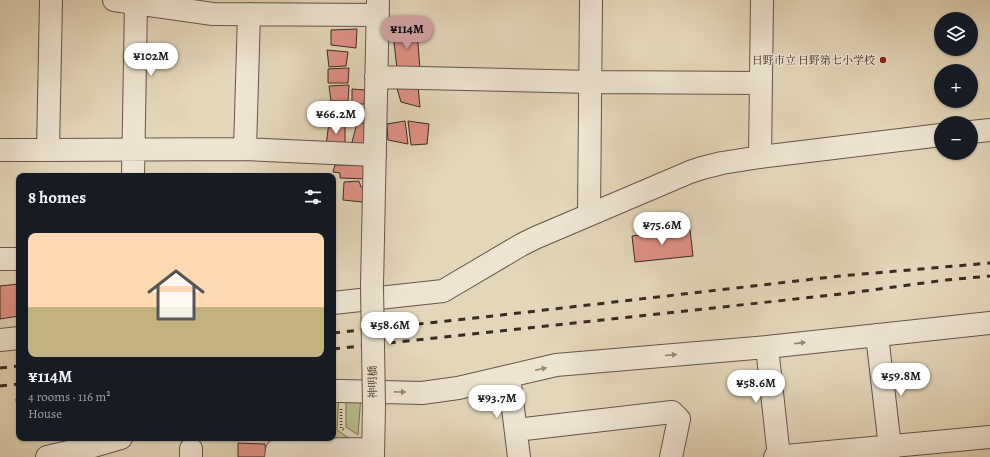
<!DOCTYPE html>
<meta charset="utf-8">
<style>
:root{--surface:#171b24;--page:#20242c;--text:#f1f3f6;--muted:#9ea1a6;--accent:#c59692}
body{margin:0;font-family:Alegreya,"Noto Serif JP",serif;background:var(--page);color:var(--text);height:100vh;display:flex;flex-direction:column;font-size:15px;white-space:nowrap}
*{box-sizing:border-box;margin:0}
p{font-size:13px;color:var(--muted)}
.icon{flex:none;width:22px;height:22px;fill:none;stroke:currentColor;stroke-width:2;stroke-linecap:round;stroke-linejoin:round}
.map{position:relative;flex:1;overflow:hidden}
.drawer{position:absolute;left:16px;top:173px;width:320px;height:268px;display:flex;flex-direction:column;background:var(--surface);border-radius:8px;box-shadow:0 1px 3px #0004}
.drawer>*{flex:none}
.tools{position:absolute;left:934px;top:12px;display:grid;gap:8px}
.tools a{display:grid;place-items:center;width:44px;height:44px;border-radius:50%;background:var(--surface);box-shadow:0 1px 3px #0004;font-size:20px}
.price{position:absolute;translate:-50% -34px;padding:0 9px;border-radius:14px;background:#fff;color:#222;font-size:13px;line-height:26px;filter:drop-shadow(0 1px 2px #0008)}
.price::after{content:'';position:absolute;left:50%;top:24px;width:12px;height:9px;margin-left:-6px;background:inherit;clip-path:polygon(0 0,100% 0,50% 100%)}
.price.active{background:var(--accent);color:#111}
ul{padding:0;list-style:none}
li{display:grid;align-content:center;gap:8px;height:212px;padding:0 12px}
li span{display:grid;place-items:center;height:124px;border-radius:8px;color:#555}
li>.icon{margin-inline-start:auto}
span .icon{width:72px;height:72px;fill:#fffc;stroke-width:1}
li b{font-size:17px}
h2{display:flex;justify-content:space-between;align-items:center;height:48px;padding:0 12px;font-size:17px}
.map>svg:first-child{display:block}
</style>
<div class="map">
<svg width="990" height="457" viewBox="0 0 990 457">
<rect width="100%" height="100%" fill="#e3d6b9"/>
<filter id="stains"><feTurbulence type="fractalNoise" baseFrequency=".005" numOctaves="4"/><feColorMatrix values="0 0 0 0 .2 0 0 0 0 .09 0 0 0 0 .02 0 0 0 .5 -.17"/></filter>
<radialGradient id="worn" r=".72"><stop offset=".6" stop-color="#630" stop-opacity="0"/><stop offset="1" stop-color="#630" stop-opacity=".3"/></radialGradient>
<path fill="#b9bc8b" stroke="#7a7356" d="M339,394L337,430L362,447H273L274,438H333V395Z
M346,395L361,396L358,435L346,427Z"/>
<path fill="#e09186" stroke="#3c2a21" d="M357,29L356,48L331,45V30Z
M417,31L420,69H397L393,33Z
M327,50L348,52L346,66L329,67Z
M349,68L348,83H328V69Z
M349,85L348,101H331L329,86Z
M396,85L418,86L420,107L401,102Z
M352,89L365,90L364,104H352Z
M333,107H355L356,120H334Z
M405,121L408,144L388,140L387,124Z
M408,121L429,124L427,144L411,145Z
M329,122L345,124V148L326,146Z
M357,123H369V146H351Z
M335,165H368V179L340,178V173L333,172Z
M359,181L361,187L366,188L362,202L343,200L344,182Z
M690,230L693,256L635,262L632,236Z
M19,284V316L0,319V286Z
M19,398V414H18L16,399Z
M238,443L265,444L266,457H238Z"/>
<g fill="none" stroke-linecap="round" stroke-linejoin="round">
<g stroke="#665547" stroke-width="24">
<path id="minor" d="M114,0L213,14L378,15
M376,77L591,82L761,83
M971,132L990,130
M245,149L249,14
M0,150H48L245,149L375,155
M48,150L51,0
M760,157L762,0
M133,176L136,3
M589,215L591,0
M0,259H19
M372,286L378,0
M333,303L443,291L521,245L535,238L690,172L702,168L722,163L760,157L941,135
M877,335L890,447L888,457
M0,340L19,338
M767,347L779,457
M509,376L519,457
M333,391H342L422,393L458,388L556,365L767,347L990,323
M516,430L672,412L679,419L671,457
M47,457L90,447L121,438
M191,457V449
M276,457L277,450L373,449
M373,457L374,406
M775,457L990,437"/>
</g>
<path stroke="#3c2a21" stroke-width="2.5" stroke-dasharray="1 2" stroke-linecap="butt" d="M341,409V428L344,430"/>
<use href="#minor" stroke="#ede4d2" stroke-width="22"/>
<path stroke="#3c2a21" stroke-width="3" stroke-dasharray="7 7" stroke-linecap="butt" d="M333,333L484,317L840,276L990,263
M333,349L842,294L946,280L990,276
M0,368L19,366
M0,386L19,384"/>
<g stroke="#665547" stroke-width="24" stroke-linecap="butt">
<path id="minor-bridge" d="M372,286L374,406"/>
</g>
<use href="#minor-bridge" stroke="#ede4d2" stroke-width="22"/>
</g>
<defs><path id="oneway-solid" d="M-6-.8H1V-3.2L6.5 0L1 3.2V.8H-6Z"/></defs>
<g fill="#94877a">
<use href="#oneway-solid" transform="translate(800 343) rotate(-6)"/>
<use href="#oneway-solid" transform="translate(671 355) rotate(-5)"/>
<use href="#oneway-solid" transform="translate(541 369) rotate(-13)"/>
<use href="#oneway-solid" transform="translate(400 392) rotate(1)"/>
</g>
<circle fill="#8f2418" stroke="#ede4d2" stroke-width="1.5" cx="883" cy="60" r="4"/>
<g text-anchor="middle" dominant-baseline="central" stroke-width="3" stroke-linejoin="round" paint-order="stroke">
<g font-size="11" fill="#3c2a21" stroke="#ede4d2" text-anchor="end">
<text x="875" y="60">日野市立 日野第七小学校</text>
</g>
<g font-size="11" fill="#3c2a21" stroke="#ede4d2">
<text transform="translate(373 382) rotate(-91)">神明橋</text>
</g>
</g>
<rect width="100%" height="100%" filter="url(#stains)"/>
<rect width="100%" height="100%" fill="url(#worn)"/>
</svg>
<div class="tools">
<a><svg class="icon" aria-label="layers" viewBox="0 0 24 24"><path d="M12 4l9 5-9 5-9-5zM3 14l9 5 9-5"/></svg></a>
<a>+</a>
<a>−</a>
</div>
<b class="price active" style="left:407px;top:50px">¥114M</b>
<b class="price" style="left:151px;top:77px">¥102M</b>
<b class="price" style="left:336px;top:135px">¥66.2M</b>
<b class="price" style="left:662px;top:246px">¥75.6M</b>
<b class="price" style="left:390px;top:346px">¥58.6M</b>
<b class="price" style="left:901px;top:397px">¥59.8M</b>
<b class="price" style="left:756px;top:404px">¥58.6M</b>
<b class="price" style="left:497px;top:419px">¥93.7M</b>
<section class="drawer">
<h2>8 homes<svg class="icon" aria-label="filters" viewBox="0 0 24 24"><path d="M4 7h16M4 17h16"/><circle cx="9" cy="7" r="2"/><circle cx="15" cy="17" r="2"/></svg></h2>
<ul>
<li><span style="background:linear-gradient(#ffd9b3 60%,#c2b280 0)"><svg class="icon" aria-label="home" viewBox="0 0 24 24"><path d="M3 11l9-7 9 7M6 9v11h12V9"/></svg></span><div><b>¥114M</b><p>4 rooms · 116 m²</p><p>House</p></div></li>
</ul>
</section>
</div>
